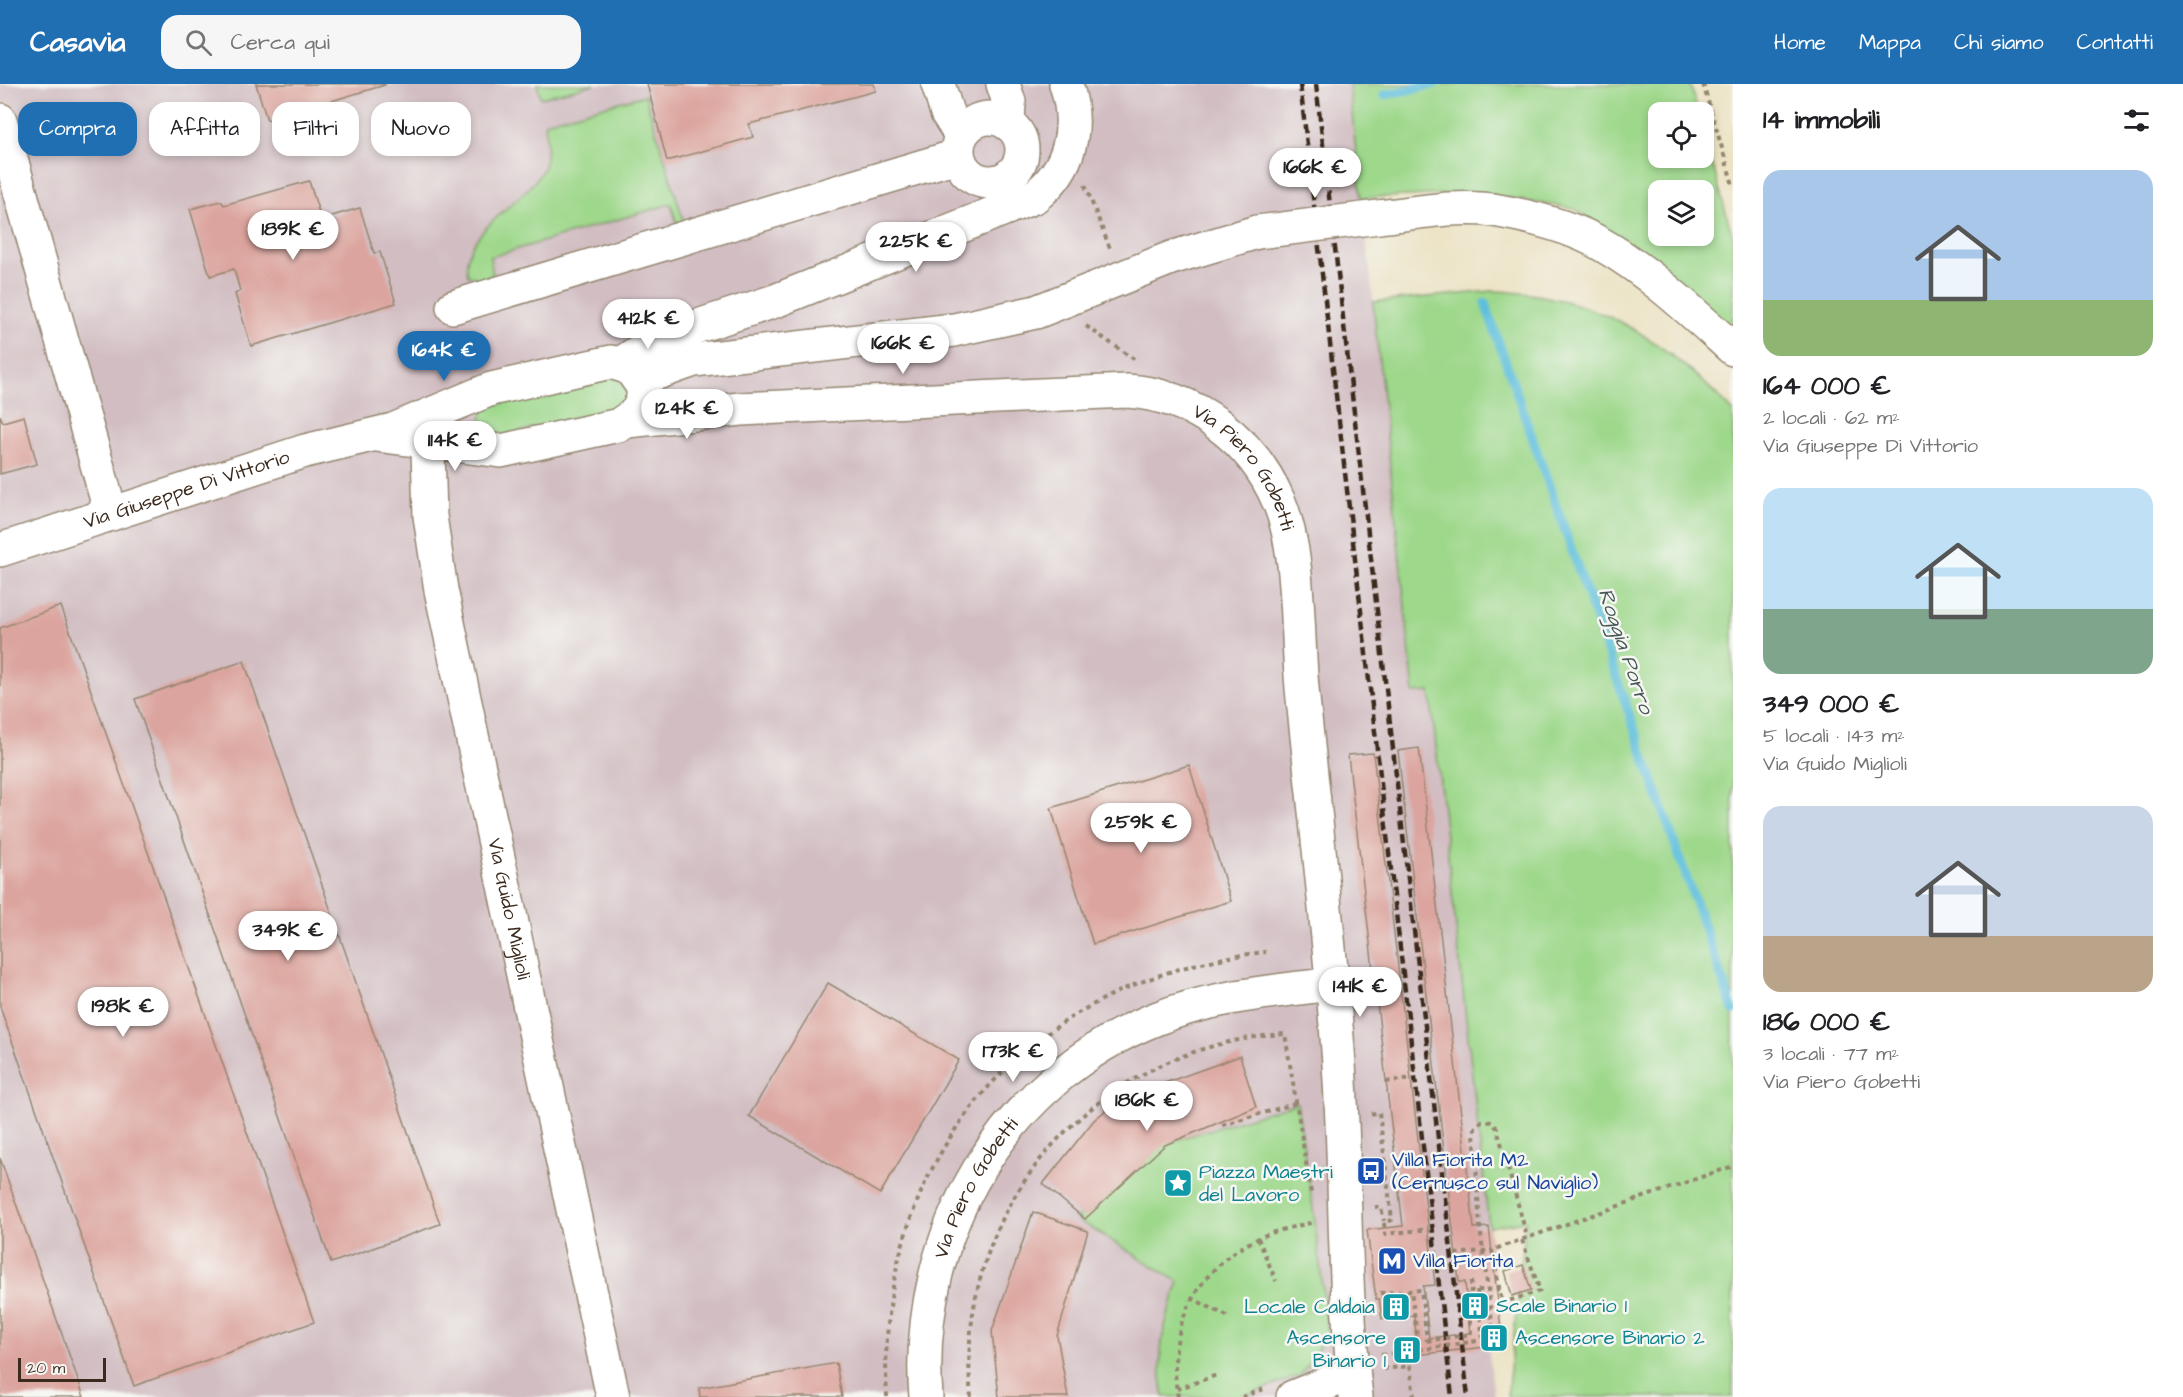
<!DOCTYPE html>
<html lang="it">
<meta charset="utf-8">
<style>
:root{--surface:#fff;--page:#f6f6f6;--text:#202124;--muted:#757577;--accent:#1f6fb2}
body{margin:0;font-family:"Architects Daughter",sans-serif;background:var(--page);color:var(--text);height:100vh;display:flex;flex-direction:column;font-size:22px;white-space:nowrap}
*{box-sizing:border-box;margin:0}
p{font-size:20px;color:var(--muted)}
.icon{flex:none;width:33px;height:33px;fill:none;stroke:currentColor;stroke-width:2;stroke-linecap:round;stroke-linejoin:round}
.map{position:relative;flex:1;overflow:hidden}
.panel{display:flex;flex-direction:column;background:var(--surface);width:450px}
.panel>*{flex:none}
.top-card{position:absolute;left:18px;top:18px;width:570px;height:54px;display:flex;gap:12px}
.tools{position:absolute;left:1648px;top:18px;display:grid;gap:12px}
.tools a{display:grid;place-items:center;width:66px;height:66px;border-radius:12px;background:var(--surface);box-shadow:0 3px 9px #0003;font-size:30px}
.scale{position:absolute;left:18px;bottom:15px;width:88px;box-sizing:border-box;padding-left:6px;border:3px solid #3b2a1e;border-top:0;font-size:16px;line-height:21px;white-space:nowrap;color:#3b2a1e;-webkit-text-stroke:4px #f6f6f2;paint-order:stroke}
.price{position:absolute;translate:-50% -51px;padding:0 14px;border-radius:21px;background:#fff;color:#222;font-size:20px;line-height:39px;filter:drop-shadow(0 2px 3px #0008)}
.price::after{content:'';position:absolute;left:50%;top:36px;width:18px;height:14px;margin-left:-9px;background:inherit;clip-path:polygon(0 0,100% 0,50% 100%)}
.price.selected{background:var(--accent);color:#fff}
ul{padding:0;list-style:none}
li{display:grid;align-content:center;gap:12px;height:318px;padding:0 30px}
li span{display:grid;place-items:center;height:186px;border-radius:18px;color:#555}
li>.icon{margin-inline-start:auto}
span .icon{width:108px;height:108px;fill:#fffc;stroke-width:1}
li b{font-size:26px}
h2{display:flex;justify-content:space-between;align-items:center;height:72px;padding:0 30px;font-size:26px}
.pill{padding:0 21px;border-radius:18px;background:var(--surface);box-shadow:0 3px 9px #0003;font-size:21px;line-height:54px}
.pill.selected{background:var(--accent);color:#fff}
header{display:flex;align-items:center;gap:36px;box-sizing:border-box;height:84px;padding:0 30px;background:var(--accent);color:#fff}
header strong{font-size:28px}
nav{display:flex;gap:33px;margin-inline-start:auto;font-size:21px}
.search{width:420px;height:54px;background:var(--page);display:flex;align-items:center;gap:15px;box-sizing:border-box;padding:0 21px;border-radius:18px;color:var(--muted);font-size:22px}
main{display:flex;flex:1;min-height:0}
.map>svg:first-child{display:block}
</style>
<header>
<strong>Casavia</strong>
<div class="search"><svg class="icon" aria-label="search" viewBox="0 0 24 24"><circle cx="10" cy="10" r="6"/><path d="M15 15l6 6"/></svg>Cerca qui</div>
<nav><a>Home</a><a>Mappa</a><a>Chi siamo</a><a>Contatti</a></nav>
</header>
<main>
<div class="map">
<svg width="1733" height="1313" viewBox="0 0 1733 1313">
<rect width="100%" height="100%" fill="#f6f6f2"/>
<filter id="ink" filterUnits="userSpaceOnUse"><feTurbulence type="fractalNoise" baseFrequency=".0167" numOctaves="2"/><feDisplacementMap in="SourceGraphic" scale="12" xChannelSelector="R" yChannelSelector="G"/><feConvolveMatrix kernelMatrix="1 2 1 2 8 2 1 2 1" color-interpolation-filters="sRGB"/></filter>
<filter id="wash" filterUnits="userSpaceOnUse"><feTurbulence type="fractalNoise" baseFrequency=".008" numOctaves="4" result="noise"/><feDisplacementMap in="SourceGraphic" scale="24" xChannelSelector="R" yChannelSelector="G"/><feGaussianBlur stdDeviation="1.35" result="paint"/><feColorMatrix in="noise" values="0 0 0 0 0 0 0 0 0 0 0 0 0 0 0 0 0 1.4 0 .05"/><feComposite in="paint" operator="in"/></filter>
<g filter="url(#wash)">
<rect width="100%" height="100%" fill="#ece3c4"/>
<path fill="#d2bec2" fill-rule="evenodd" d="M0,0H537L541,14L594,0H1349L1395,409L1414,608L1430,607L1489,1143L1475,1144L1494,1313H0ZM645,11L677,139L671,120L490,173L476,198L475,193L542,85L547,69L545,38Z"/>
<path fill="#9ed88b" stroke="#6c8154" stroke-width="1.5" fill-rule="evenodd" d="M537,0H594L541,14Z
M1349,0H1690L1698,28H1659V74H1704V50L1733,154V245L1575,125L1478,109L1361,114ZM1659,106H1704V152H1659Z
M645,11L684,138L677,140L671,120L490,173L493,191L476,198L475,193L468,192C456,149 528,117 543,85C549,70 546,54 545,38Z
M1493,207C1597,210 1662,254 1733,327V1313H1507L1526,1137L1489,1143L1430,608L1414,609L1373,218Z
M616,289L629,312L618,324L500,352L487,347L481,338L483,324Z
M1297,1019L1315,1138L1328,1249L1301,1291L1243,1313H1164C1155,1269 1164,1239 1179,1198L1076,1135L1157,1062Z"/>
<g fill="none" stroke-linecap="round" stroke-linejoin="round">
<path stroke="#5ebfdc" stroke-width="9" d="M1384,11L1435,0
M1485,219L1733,926"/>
</g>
<g id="blocks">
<path fill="#dca49e" d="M256,0H385V1L267,36Z
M647,0H874L876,7L749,40L753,53L667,77Z
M309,97L321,135L360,124L374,169L380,168L396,219L251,262L235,210L240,207L234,185L210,192L190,125L221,117L224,121Z
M0,331L3,338L24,332L37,380L0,390Z
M61,522L314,1238L134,1302L0,923V544Z
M244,577L440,1140L331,1179L135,615Z
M1419,664L1474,1144L1489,1143L1503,1261L1398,1273L1397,1261L1417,1259L1414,1231L1382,1235L1379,1215H1376L1367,1146L1403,1142L1348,671L1373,669L1435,1201L1423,1202L1429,1254L1470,1249L1465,1198H1459L1398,667Z
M1189,681L1231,817L1093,860L1051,724Z
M828,899L959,976L880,1110L749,1032Z
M1240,972L1256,1023L1165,1061L1085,1135L1043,1100L1094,1036L1120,1015Z
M0,1074L84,1313H0Z
M1033,1128L1088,1147L1057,1252L1068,1313H999L992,1247Z
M1523,1181L1531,1206L1512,1212L1505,1187Z
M836,1279L842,1313H700L699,1304Z"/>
</g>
</g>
<g filter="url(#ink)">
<use href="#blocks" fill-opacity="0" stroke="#948671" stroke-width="1.5"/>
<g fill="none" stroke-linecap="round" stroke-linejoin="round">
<g stroke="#948671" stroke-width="36">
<g id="minor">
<path d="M938,0L947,29L961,51"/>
<path d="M1003,0L1009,18L1008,40"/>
<circle cx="990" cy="66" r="32"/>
<path d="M0,36L111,430"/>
<path d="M1379,133C1416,129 1455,121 1493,126C1528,132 1570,142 1601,160C1650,188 1692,228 1733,265"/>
<path d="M453,223L957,72"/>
<path d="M622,279L658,255L775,217L1034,113C1071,85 1080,43 1066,0"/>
<path d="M640,295L694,276L954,246L1036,228L1171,174L1257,148"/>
<path id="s1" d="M427,333L430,432L441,506L613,1313"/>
<path id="s2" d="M627,337L741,325L1127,307C1195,311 1253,356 1279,418C1302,472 1296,555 1303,614C1315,731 1329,849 1338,966C1347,1081 1342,1198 1356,1313"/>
<path id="s3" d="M0,466L305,367L393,346L491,305L611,278L630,284L643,303V315L637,328L619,341L501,367L376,351"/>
<path id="s4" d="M926,1313C913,1150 1004,994 1158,934C1213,912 1273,908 1331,900"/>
<path d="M1293,1313L1353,1289"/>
</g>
</g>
<path stroke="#948671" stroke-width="4" stroke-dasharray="4.5 4.5" stroke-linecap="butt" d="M1703,0L1733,101
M1085,101L1111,167
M1086,242L1134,275
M1386,998L1411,994
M1371,1030L1379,1028L1392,1136L1384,1138L1385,1150L1429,1145
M1222,1041L1297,1019
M1375,1123H1381L1384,1137
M1258,1154L1276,1197
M1522,1156L1540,1207L1502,1219L1492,1166L1495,1165L1733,1082
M1455,1170L1492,1166
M1471,1197L1472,1207
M1477,1206L1483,1256L1494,1254L1480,1144L1474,1049L1475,1044L1482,1037L1492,1038L1497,1044L1527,1153
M1380,1209L1421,1206L1427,1257
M1191,1214L1231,1234
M1471,1250L1467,1207L1501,1205
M1381,1271L1419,1266L1411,1206
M1383,1285L1410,1282L1414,1313
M1177,1305L1217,1291
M887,1313C873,1073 1029,893 1266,868
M971,1313C952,1122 1095,962 1285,950L1311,1109
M1178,1313C1165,1246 1195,1185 1257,1155C1274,1146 1295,1143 1314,1138
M1242,1313L1264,1305"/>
<use href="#minor" stroke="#fff" stroke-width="33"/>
<path stroke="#3b2a1e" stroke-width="4.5" stroke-dasharray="9 4.5" stroke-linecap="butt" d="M1300,0L1452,1313
M1316,0L1468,1313"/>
<g stroke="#948671" stroke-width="36" stroke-linecap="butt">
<path id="minor-bridge" d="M1257,148L1379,133"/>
</g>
<path stroke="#948671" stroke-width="4" stroke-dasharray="4.5 4.5" stroke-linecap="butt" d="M1427,1257L1471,1250
M1419,1266L1483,1256"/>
<use href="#minor-bridge" stroke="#fff" stroke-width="33"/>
</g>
</g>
<defs>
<g id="bus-square" transform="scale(1.5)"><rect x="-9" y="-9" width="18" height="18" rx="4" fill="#1a4fb4" stroke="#f6f6f2"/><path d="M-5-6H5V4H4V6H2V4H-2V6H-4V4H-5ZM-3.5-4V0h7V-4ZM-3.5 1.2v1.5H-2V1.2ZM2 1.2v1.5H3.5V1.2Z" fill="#fff"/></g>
<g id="sight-square" transform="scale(1.5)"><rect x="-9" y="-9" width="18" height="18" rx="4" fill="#0f9aa8" stroke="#f6f6f2"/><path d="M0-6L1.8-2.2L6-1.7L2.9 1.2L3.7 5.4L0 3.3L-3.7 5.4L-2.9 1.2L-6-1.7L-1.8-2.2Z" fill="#fff"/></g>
<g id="metro-square" transform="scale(1.5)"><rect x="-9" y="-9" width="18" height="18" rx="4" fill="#1a4fb4" stroke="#f6f6f2"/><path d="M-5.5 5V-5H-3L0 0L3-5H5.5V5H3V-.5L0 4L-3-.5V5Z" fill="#fff"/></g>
<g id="building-square" transform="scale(1.5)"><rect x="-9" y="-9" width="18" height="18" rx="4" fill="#0f9aa8" stroke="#f6f6f2"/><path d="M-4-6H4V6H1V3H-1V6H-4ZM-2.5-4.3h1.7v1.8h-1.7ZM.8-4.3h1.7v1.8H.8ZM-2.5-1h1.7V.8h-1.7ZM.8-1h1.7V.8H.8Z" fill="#fff"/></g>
</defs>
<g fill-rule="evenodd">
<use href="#bus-square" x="1371" y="1087"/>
<use href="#sight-square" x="1178" y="1099"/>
<use href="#metro-square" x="1392" y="1177"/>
<use href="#building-square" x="1475" y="1222"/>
<use href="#building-square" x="1396" y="1223"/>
<use href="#building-square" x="1494" y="1254"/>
<use href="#building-square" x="1407" y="1266"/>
</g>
<g text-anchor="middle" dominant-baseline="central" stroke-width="5" stroke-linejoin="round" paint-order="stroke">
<g font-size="20" fill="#3b2a1e" stroke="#f6f6f2">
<text stroke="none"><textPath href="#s2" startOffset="650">Via Piero Gobetti</textPath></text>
<text stroke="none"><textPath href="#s3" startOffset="196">Via Giuseppe Di Vittorio</textPath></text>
<text stroke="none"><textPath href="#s1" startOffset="500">Via Guido Miglioli</textPath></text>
<text stroke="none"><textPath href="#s4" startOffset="219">Via Piero Gobetti</textPath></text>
</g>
<g font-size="20" fill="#164399" stroke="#f6f6f2" text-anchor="start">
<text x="1392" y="1076">Villa Fiorita M2<tspan x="1392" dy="23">(Cernusco sul Naviglio)</tspan></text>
<text x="1413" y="1177">Villa Fiorita</text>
</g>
<g font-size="20" fill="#0d838f" stroke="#f6f6f2" text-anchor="start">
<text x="1199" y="1088">Piazza Maestri<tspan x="1199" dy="23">del Lavoro</tspan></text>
<text x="1496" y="1222">Scale Binario 1</text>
<text x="1375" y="1223" text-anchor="end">Locale Caldaia</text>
<text x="1386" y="1254" text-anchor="end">Ascensore<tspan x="1386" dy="23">Binario 1</tspan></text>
<text x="1515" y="1254">Ascensore Binario 2</text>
</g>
<g font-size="21" font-style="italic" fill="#465757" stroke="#f6f6f2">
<text transform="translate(1626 567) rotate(71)">Roggia Porro</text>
</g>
</g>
</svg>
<div class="tools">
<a><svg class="icon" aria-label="locate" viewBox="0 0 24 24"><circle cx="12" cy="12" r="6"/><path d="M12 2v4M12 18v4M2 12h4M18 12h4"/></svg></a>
<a><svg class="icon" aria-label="layers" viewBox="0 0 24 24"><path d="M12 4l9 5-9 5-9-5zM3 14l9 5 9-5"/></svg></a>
</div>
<div class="scale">20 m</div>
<b class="price" style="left:1315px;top:115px">166K €</b>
<b class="price" style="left:293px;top:177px">189K €</b>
<b class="price" style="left:916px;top:189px">225K €</b>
<b class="price" style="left:648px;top:266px">412K €</b>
<b class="price" style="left:903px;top:291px">166K €</b>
<b class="price selected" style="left:444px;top:298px">164K €</b>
<b class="price" style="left:687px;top:356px">124K €</b>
<b class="price" style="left:455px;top:388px">114K €</b>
<b class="price" style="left:1141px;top:770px">259K €</b>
<b class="price" style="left:288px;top:878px">349K €</b>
<b class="price" style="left:1360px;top:934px">141K €</b>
<b class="price" style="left:123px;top:954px">198K €</b>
<b class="price" style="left:1013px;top:999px">173K €</b>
<b class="price" style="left:1147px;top:1048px">186K €</b>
<div class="top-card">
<a class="pill selected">Compra</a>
<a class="pill">Affitta</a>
<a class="pill">Filtri</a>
<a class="pill">Nuovo</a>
</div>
</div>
<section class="panel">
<h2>14 immobili<svg class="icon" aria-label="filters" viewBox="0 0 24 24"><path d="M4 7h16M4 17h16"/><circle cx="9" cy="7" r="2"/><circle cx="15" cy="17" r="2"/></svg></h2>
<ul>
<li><span style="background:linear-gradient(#a9c7e8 70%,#8fb573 0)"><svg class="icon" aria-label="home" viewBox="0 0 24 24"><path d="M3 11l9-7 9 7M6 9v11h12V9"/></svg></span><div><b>164 000 €</b><p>2 locali · 62 m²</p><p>Via Giuseppe Di Vittorio</p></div></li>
<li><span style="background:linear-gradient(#bfe0f5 65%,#7fa58c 0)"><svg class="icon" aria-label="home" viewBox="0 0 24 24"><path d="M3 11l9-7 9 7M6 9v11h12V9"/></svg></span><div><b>349 000 €</b><p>5 locali · 143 m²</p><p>Via Guido Miglioli</p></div></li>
<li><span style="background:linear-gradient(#c9d6e8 70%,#b9a48a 0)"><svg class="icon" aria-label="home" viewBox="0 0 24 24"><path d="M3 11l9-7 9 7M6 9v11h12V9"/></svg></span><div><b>186 000 €</b><p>3 locali · 77 m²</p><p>Via Piero Gobetti</p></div></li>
</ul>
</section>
</main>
